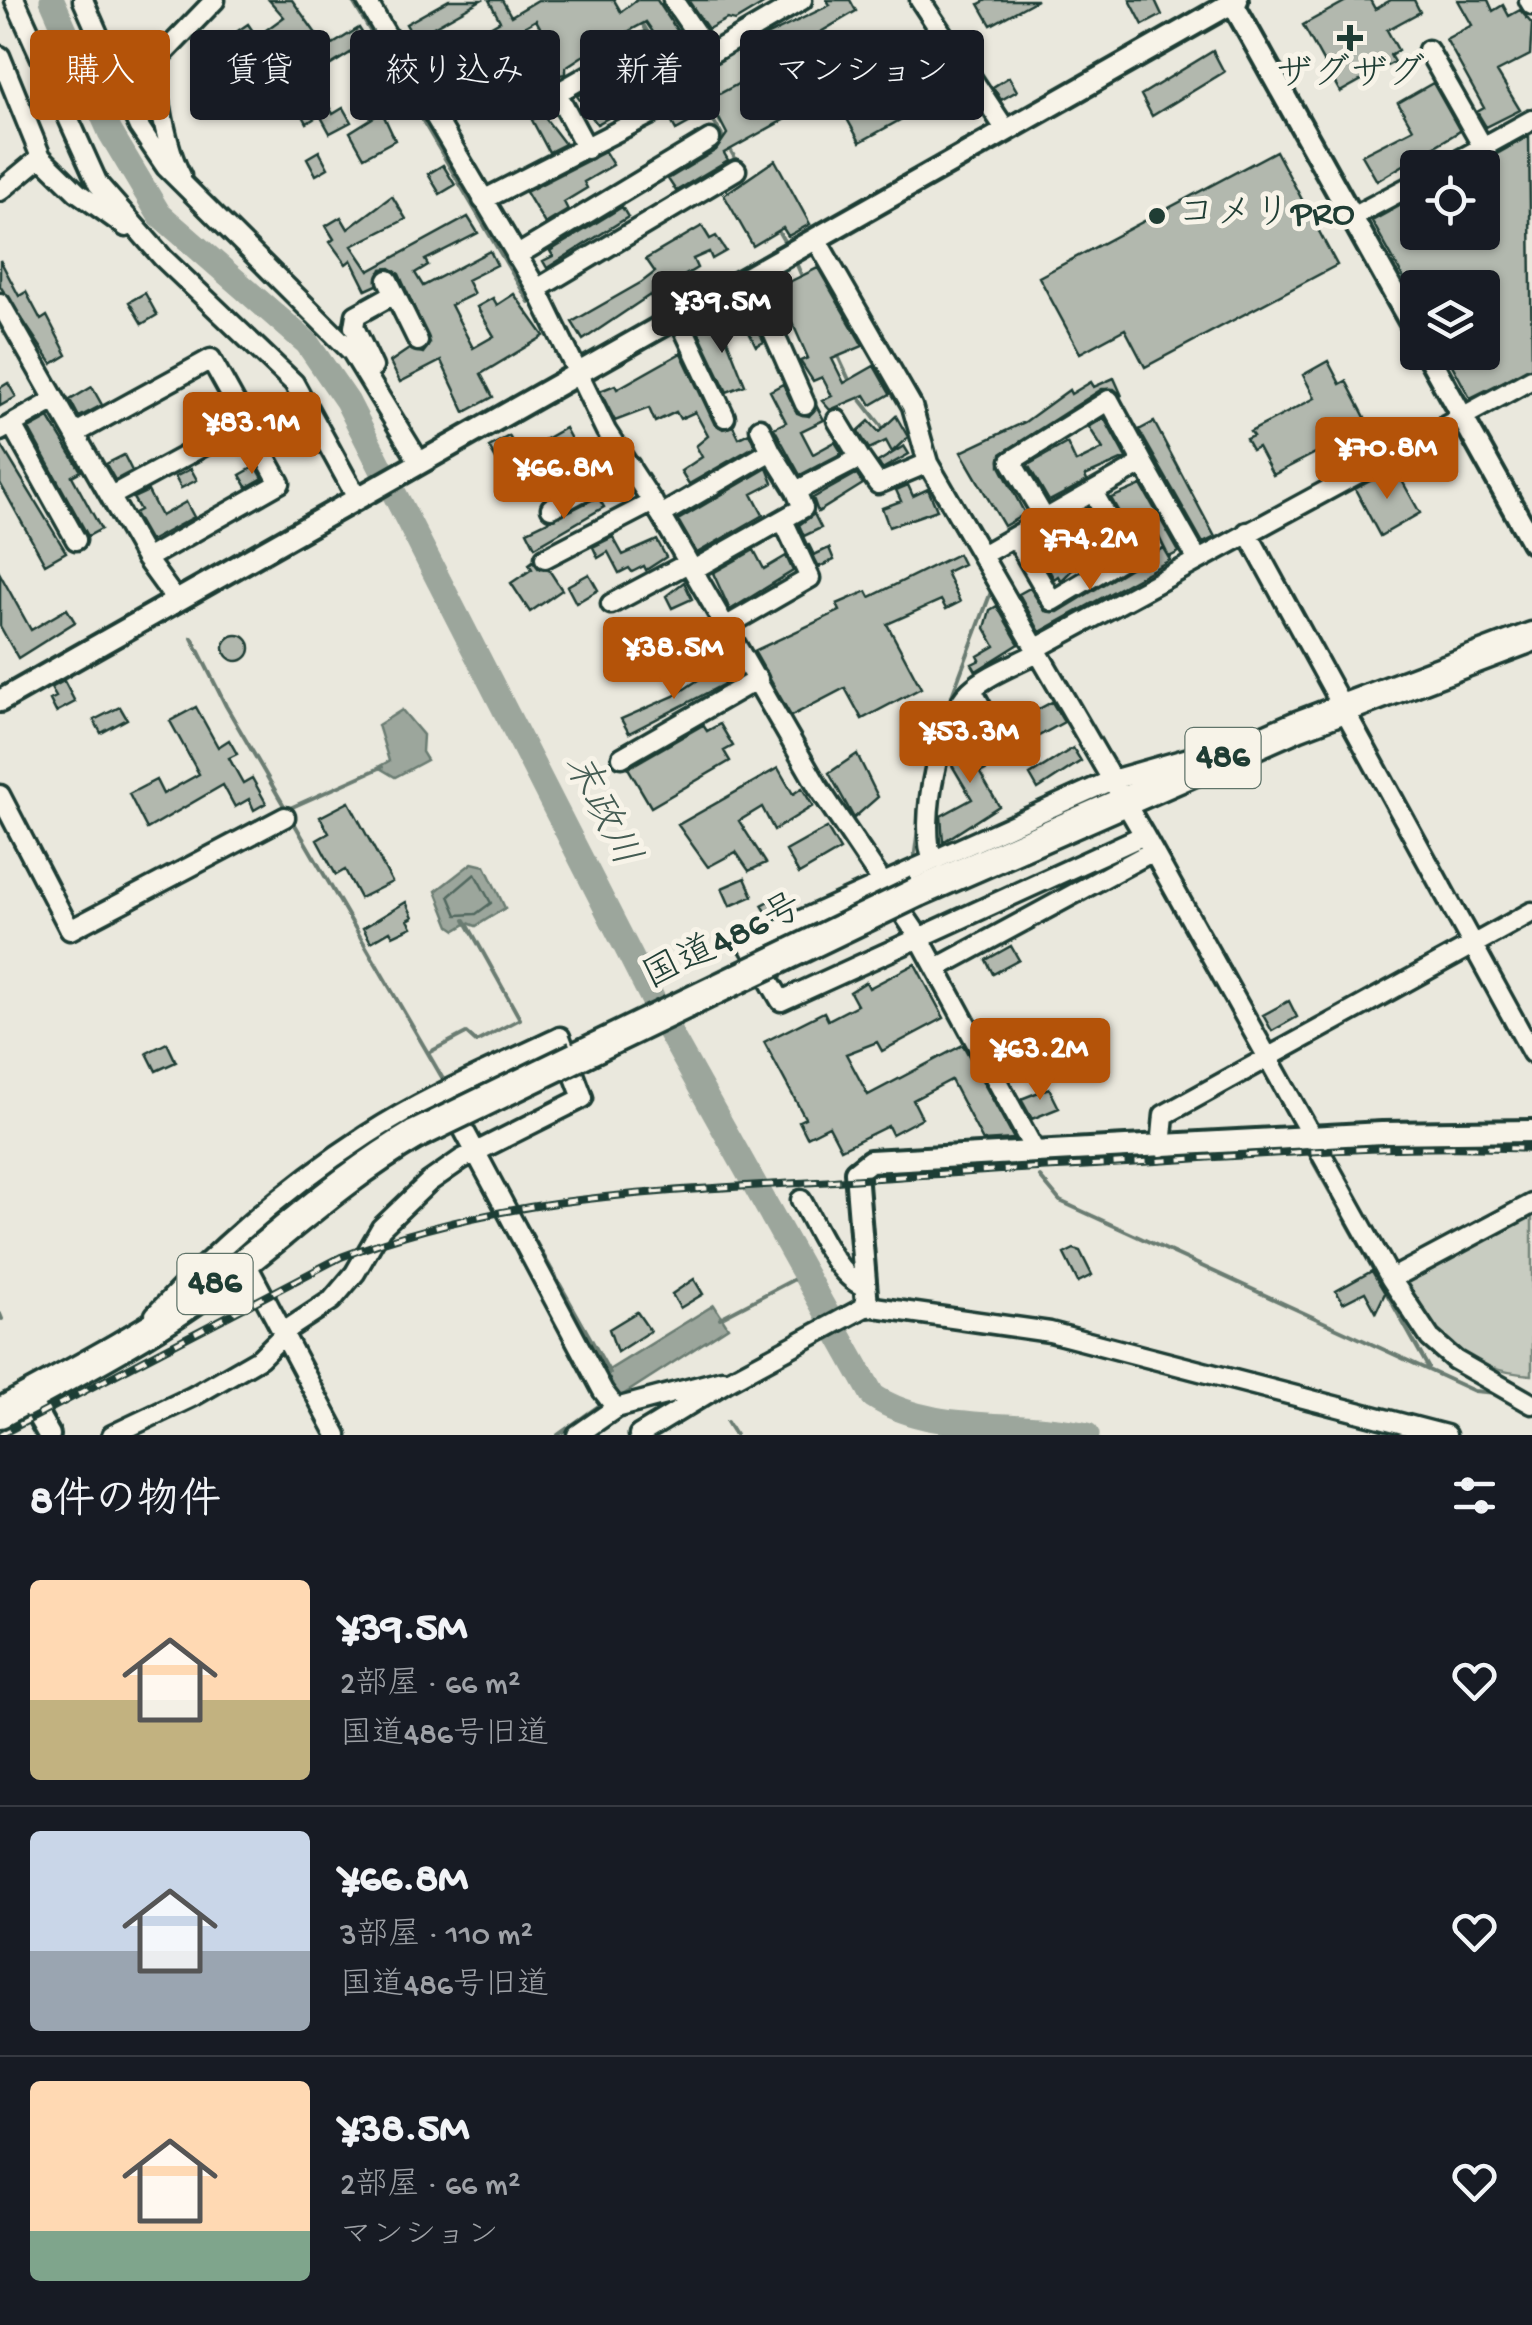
<!DOCTYPE html>
<html lang="ja">
<meta charset="utf-8">
<style>
:root{--surface:#171b24;--page:#20242c;--text:#f1f3f6;--muted:#9ea1a6;--line:#363941;--accent:#b45309}
body{margin:0;font-family:"Gochi Hand","Klee One",sans-serif;background:var(--page);color:var(--text);height:100vh;display:flex;flex-direction:column;font-size:38px;white-space:nowrap}
*{box-sizing:border-box;margin:0}
p{font-size:32px;color:var(--muted)}
.icon{flex:none;width:55px;height:55px;fill:none;stroke:currentColor;stroke-width:2;stroke-linecap:round;stroke-linejoin:round}
.map{position:relative;height:1435px;overflow:hidden}
.drawer{display:flex;flex-direction:column;background:var(--surface);flex:1}
.drawer>*{flex:none}
.guide{position:absolute;left:30px;top:30px;width:1000px;height:90px;display:flex;gap:20px}
.controls{position:absolute;left:1400px;top:150px;display:grid;gap:20px}
.controls a{display:grid;place-items:center;width:100px;height:100px;border-radius:10px;background:var(--surface);box-shadow:0 2px 8px #0004;font-size:50px}
.price{position:absolute;translate:-50% -85px;padding:0 22px;border-radius:10px;background:var(--accent);color:#fff;font-size:32px;line-height:65px;filter:drop-shadow(0 2px 5px #0008)}
.price::after{content:'';position:absolute;left:50%;top:60px;width:30px;height:22px;margin-left:-15px;background:inherit;clip-path:polygon(0 0,100% 0,50% 100%)}
.price.current{background:#222;color:#fff}
ul{padding:0;list-style:none}
li{display:flex;align-items:center;gap:30px;height:250px;padding:0 30px}
li+li{border-top:2px solid var(--line)}
li span{display:grid;place-items:center;flex:none;width:280px;height:200px;border-radius:10px;color:#555}
li>.icon{margin-inline-start:auto}
span .icon{width:120px;height:120px;fill:#fffc;stroke-width:1}
li b{font-size:42px}
h2{display:flex;justify-content:space-between;align-items:center;height:120px;padding:0 30px;font-size:42px}
.pill{padding:0 35px;border-radius:10px;background:var(--surface);box-shadow:0 2px 8px #0004;font-size:35px;line-height:90px}
.pill.current{background:var(--accent);color:#fff}
.map>svg:first-child{display:block}
</style>
<div class="map">
<svg width="1532" height="1435" viewBox="0 0 1532 1435">
<rect width="100%" height="100%" fill="#eae8dd"/>
<filter id="ink" filterUnits="userSpaceOnUse"><feTurbulence type="fractalNoise" baseFrequency=".01" numOctaves="2"/><feDisplacementMap in="SourceGraphic" scale="20" xChannelSelector="R" yChannelSelector="G"/><feConvolveMatrix kernelMatrix="1 2 1 2 8 2 1 2 1" color-interpolation-filters="sRGB"/></filter>
<g filter="url(#ink)">
<path fill="#c8ccc1" stroke="#74847a" stroke-width="2.5" d="M758,35L786,88L721,124L690,75Z
M649,44C659,63 677,74 689,93L657,109L630,61Z
M1532,1212V1375C1464,1371 1437,1337 1406,1282Z"/>
<path fill="#9ca69c" stroke="#6a7c72" stroke-width="2.5" d="M402,710L423,735L422,752L427,760L395,777L378,767L389,761L378,725Z
M472,863L485,866L505,908L476,926L468,923L456,930L450,926L436,891Z
M714,1305L728,1327L618,1398L604,1373Z"/>
<g fill="none" stroke-linecap="round" stroke-linejoin="round">
<path stroke="#51675e" stroke-width="2.5" d="M475,874L491,903L476,914L457,915L449,896Z"/>
<path stroke="#6a7c72" stroke-width="4" d="M352,0L529,302
M641,21L661,55L690,80L699,95
M170,61L186,43
M706,108L739,165
M105,120L115,110
M777,229L784,241
M797,265L803,279
M838,356L851,384
M858,396L886,432
M921,473L1024,645
M630,484L641,502
M646,510L677,562
M684,574L728,648
M192,638L226,706L443,1079
M947,709L991,592
M1089,757L1096,769
M797,769L863,870
M923,790L928,752L939,727
M290,808L382,767
M1147,860L1256,1057
M894,868L914,860L921,804
M894,917L908,938
M428,1053L466,1033L476,1042L520,1019L465,920
M1261,1066L1288,1114
M1313,1162L1428,1367
M494,1168L610,1373
M1040,1177L1060,1201L1474,1391L1497,1393
M0,1314L2,1319
M720,1318L804,1274
M727,1422L735,1435
M558,1435L603,1403"/>
<path stroke="#9ca69c" stroke-width="25" d="M52,0L110,132L159,214L307,343L347,401L670,1033L873,1396C932,1435 1019,1419 1087,1435"/>
</g>
<path fill="#b2b8ae" stroke="#1f3d34" stroke-width="2.5" d="M269,0H292L322,42L329,37L333,44L359,28L368,42L313,76L333,114L343,108L351,122L330,133L320,115L307,123L282,77L308,61L292,37L278,48L266,30L284,17Z
M449,0H481L414,38L406,24Z
M489,0H502L511,16L538,0H614L621,12L637,0H657L719,94L740,83L754,110L785,93L796,113L724,153L728,160L676,191L668,179L716,150L727,134L714,109L676,130L666,112L701,92L676,53L670,57L646,22L581,57L566,67V74L546,77L539,65L556,56L536,20L517,31L529,52L512,62L501,43L456,69L447,52L500,21Z
M688,0H770L735,21L727,19L708,29Z
M827,0H850L856,11L802,43L773,54L764,37L830,5Z
M987,0H1037L991,25L979,4Z
M1130,0H1155L1162,15L1143,25Z
M1348,0H1370L1375,9L1391,0H1414L1420,12L1387,30L1398,50L1390,55L1394,62L1340,92L1303,25Z
M1458,0H1488L1493,11L1503,5L1509,16L1520,10L1532,24L1530,55L1497,72L1520,110L1486,127L1477,112L1484,108L1446,39L1472,25Z
M248,24L261,43L237,60L223,41Z
M876,35L918,110L860,142L818,67Z
M1213,51L1224,72L1152,116L1141,95Z
M467,71L481,97L468,105L461,95L445,104L437,88Z
M614,75L620,86L615,89L626,108L597,124L577,96Z
M1009,77L1017,91L1001,100L993,87Z
M1433,83L1460,131L1377,181L1362,155L1413,129L1398,103Z
M382,112L395,140L364,157L350,132Z
M542,114L565,144L549,152L532,120Z
M1529,136L1532,367L1470,398L1445,352H1482V288H1409L1372,221L1418,196V232H1482V168H1472Z
M319,151L328,168L316,175L307,158Z
M1276,151L1337,265L1145,367L1125,329L1080,353L1039,277Z
M605,152L613,165L584,182L587,188L564,202L568,210L545,224L526,192Z
M775,160L810,224L788,236L783,228L753,246L724,195Z
M443,165L455,185L440,194L428,174Z
M392,196L406,219L352,246L369,271L468,217L478,233L425,260L428,265L415,273L423,286L490,251L497,265L467,280L474,294L451,305L473,348L494,336L477,307L493,298L497,305L514,294L544,336L481,374L493,397L465,412L441,361L400,382L390,362L409,349L423,353L430,343L399,274L390,268L382,269L377,285L366,290L351,260L346,264L330,242L334,239L326,226L341,217L348,229Z
M622,207L628,217L547,268L543,261L553,256L550,251Z
M702,226L710,239L716,236L726,251L712,259L709,252L693,259L697,268L667,286L671,290L653,300L650,295L583,340L572,322L642,282L655,272L646,259Z
M0,260L19,296L26,292L41,320L47,316L67,355L52,364L0,286Z
M818,268L863,346L832,359L844,383L874,366L890,394L871,405L865,395L830,410L822,401L832,396L822,377L813,381L800,361L808,358L777,288Z
M145,293L157,315L142,324L129,302Z
M753,318L764,342L756,346L744,322Z
M720,322L745,385L727,392L698,331Z
M681,353L714,423L723,429L733,426L739,438L749,433L755,446L689,484L681,471L702,457L696,446L708,436L695,412L680,419L676,412L655,422L649,408L615,421L600,391L615,385L617,389Z
M1328,361L1340,384L1346,381L1369,425L1273,475L1258,447L1252,450L1246,439L1253,436L1250,432L1315,398L1303,375Z
M1114,378L1122,396L1114,389H1102L1001,454L1000,466L1025,514L1004,526L961,452L1025,422L1069,390L1071,394L1091,382L1094,387Z
M8,383L16,397L0,406V388Z
M783,384L797,413L809,416L817,407L824,420L801,431L813,454L835,442L842,453L800,475L774,428L786,422L770,391Z
M92,387L102,405L79,417L70,400Z
M896,416L908,437L892,452L886,441L869,449L858,431L869,421L879,432Z
M49,418L81,471L72,476L101,529L88,536L29,429Z
M1104,418L1126,458L1085,476L1087,481L1049,501L1028,465L1067,443L1076,462L1103,449L1089,427Z
M1154,422L1215,537L1203,543L1139,430Z
M565,428L578,452L598,441L610,459L587,471L584,465L534,490L523,470L507,479L489,447L509,436L519,454Z
M0,443L66,552L45,564L0,483Z
M904,446L909,454L882,469L878,462Z
M124,455L132,471L115,480L106,464Z
M256,466L263,478L247,487L240,475Z
M767,468L773,483L752,494L763,515L697,553L678,520Z
M1395,468L1420,513L1380,536L1355,489Z
M191,469L197,480L181,488L175,477Z
M856,474L863,484L818,512L813,498Z
M908,485L913,496L928,489L937,510L889,527L882,508L901,501L896,490Z
M1141,485L1179,552L1169,557L1156,531L1135,541L1111,498Z
M148,491L161,516L186,502L194,517L150,541L134,513L140,510L133,498Z
M598,497L604,507L535,547L527,531Z
M1089,509L1112,551L1071,571L1061,581L1058,576L1054,579L1032,541Z
M814,514L821,528L804,536L799,525Z
M613,537L623,555L657,540L666,557L646,570L644,566L632,572L629,568L619,573L608,552L598,558L593,547Z
M808,543L814,555L829,548L834,560L819,567L815,559Z
M1163,548L1170,560L1040,632L1019,594L1030,588L1045,611L1058,612Z
M754,550L764,569L786,556L793,571L730,610L713,573Z
M958,554L963,564L946,572L960,602L946,609L941,600L887,624L921,688L862,719L845,688L791,716L754,651L840,611L837,604L867,591L870,597Z
M533,561L539,569L549,570L562,590L530,612L511,583L532,569L529,564Z
M0,574L31,630L67,609L75,622L18,658L0,626Z
M589,574L598,590L576,603L567,586Z
M684,582L692,599L672,608L666,596Z
M997,606L1019,644L976,671L972,664L980,660L978,656L995,646L985,628L990,610Z
M224 648a13 13 0 1 1 26 0a13 13 0 1 1-26 0Z
M716,668L724,684L629,733L621,719L674,696Z
M64,681L75,702L56,712L50,700L56,697L51,688Z
M1052,702L1064,722L1017,748L1006,727Z
M120,707L127,719L101,733L94,720Z
M196,707L218,747L229,740L237,754L229,758L243,783L252,778L266,803L254,810L249,799L235,807L223,785L147,829L129,794L156,780L163,794L199,774L170,721Z
M720,724L733,746L724,751L730,761L651,807L628,768L703,725L707,731Z
M966,737L970,747L985,740L999,763L980,773L999,806L943,842L941,816L972,799L950,762L956,741Z
M1073,748L1081,761L1038,789L1030,775Z
M857,754L878,797L854,818L829,773Z
M778,768L793,794L802,788L813,806L774,830L762,807L739,821L766,863L749,871L736,852L708,867L678,825Z
M349,802L392,882L360,898L345,870L336,875L317,840L329,833L320,817Z
M827,828L840,850L799,874L786,851Z
M745,878L753,896L730,906L722,888Z
M781,895L790,911L771,920L762,905Z
M406,902L413,917L408,920L412,927L393,936L390,931L371,942L363,928Z
M1011,946L1019,960L993,974L986,960Z
M915,964L944,1018L882,1051L877,1042L846,1054L868,1095L963,1045L1014,1139L983,1141L951,1080L913,1100L922,1118L892,1134L888,1126L841,1149L829,1126L807,1137L799,1121L805,1118L764,1042L824,1012L828,1020L857,1005L850,992L866,982L869,988Z
M1289,1001L1297,1017L1272,1031L1263,1015Z
M167,1043L176,1062L156,1071L147,1053Z
M1049,1088L1059,1108L1032,1119L1021,1099Z
M1074,1249L1080,1251L1092,1275L1078,1282L1064,1254Z
M1372,1271L1385,1293L1376,1312L1365,1292L1343,1303L1336,1291Z
M694,1279L703,1294L680,1308L672,1294Z
M637,1312L650,1331L617,1352L609,1329Z"/>
<g fill="none" stroke-linecap="round" stroke-linejoin="round">
<g stroke="#1f3d34" stroke-width="25">
<path id="minor" d="M15,0L98,184L163,258L294,383L357,498
M83,0L139,127L166,167L352,352L420,463
M366,0L537,289L606,431L661,515L818,787L919,937L1036,1153
M673,0L710,54L802,0
M920,0L1006,130
M1529,0L1532,5
M1428,50L1483,147
M0,56L41,157L77,192L126,227
M587,149L557,93L645,43
M1445,168L1532,120
M181,176C168,152 153,85 159,58L215,0
M0,191L41,157
M483,200L653,113L622,57
M1352,217L1418,182
M816,239L912,406L928,463L1144,835L1391,1279L1430,1338L1455,1360L1532,1404
M516,256L710,139
M749,277L805,404
M388,280L418,341
M537,289L736,170
M0,303L146,559L175,599
M678,317L725,417
M373,367L354,327L356,315L394,294
M837,420L860,458
M12,425L76,540
M760,428L771,451
M0,431L55,400
M76,433L211,359L280,483L146,559
M111,496L246,423
M551,508L630,466
M661,515L771,451L796,491L860,458L878,484L928,463
M1045,519L1011,461L1109,400L1143,463
M1247,532L1532,1053
M1015,537L1052,601L1129,555L1093,492
M982,555L1143,463L1198,560
M545,558L653,502
M693,570L803,508L796,491
M611,604L688,563
M725,627L810,578L783,520
M1037,648L1532,379
M972,690L1006,753
M622,757L758,679
M0,795L70,930L285,817
M1144,835L781,1001L748,944L1112,780L1203,754
M933,861C918,823 939,720 970,691C988,674 1017,664 1039,652
M937,968L1153,851
M451,1106L603,1391L616,1408
M1161,1147L1164,1115L1532,912
M801,1200C816,1226 835,1274 863,1286
M245,1261L337,1435
M1391,1279L1532,1204
M112,1435L192,1397L260,1358L291,1327L332,1300L355,1273L381,1228L429,1182L462,1159L583,1098L560,1037C495,1068 427,1096 367,1135C291,1184 217,1249 155,1315
M577,1435L616,1408L722,1380
M639,1435L728,1381L867,1306L1050,1332L1446,1435"/>
</g>
<g stroke="#1f3d34" stroke-width="28">
<path id="tertiary" d="M1232,2L1418,336
M1426,352L1532,542
M0,701L1237,0
M867,1306L856,1172L870,1161L1382,1133L1532,1131
M28,1398L49,1435"/>
</g>
<g stroke="#1f3d34" stroke-width="35">
<path id="trunk" d="M918,892L1297,726L1532,637
M576,1057L750,973
M0,1413C65,1377 132,1343 193,1301C270,1247 334,1182 415,1135"/>
</g>
<use href="#minor" stroke="#f7f3e8" stroke-width="18"/>
<use href="#tertiary" stroke="#f7f3e8" stroke-width="20"/>
<use href="#trunk" stroke="#f7f3e8" stroke-width="28"/>
<g stroke="#1f3d34" stroke-width="8">
<path id="rail" d="M0,1435L341,1257C501,1196 648,1192 816,1182C896,1177 976,1171 1057,1167C1214,1159 1375,1142 1532,1149"/>
</g>
<use href="#rail" stroke="#f7f3e8" stroke-width="4" stroke-dasharray="11" stroke-linecap="butt"/>
<g stroke="#1f3d34" stroke-width="35" stroke-linecap="butt">
<path id="trunk-bridge" d="M750,973L918,892
M415,1135L576,1057"/>
</g>
<use href="#trunk-bridge" stroke="#f7f3e8" stroke-width="28"/>
</g>
</g>
<g fill="#1f3d34" stroke="#f7f3e8" stroke-width="4">
<path d="M1345 23h10v10h10v10h-10v10h-10v-10h-10v-10h10z"/>
<circle cx="1157" cy="216" r="10"/>
</g>
<g text-anchor="middle" dominant-baseline="central" stroke-width="10" stroke-linejoin="round" paint-order="stroke">
<g fill="#f7f3e8" stroke="#60746a" stroke-width="2.5">
<rect x="1185.5" y="728" width="75" height="60" rx="8"/>
<rect x="177.5" y="1254" width="75" height="60" rx="8"/>
</g>
<g font-size="35" font-weight="bold" fill="#1f3d34">
<text x="1223" y="758">486</text>
<text x="215" y="1284">486</text>
</g>
<g font-size="38" fill="#1f3d34" stroke="#f7f3e8">
<text x="1350" y="77">ザグザグ</text>
<text x="1177" y="216" text-anchor="start">コメリPRO</text>
</g>
<g font-size="38" fill="#1f3d34" stroke="#f7f3e8">
<text transform="translate(724 944) rotate(-26)">国道486号</text>
</g>
<g font-size="40" font-style="italic" fill="#445c53" stroke="#f7f3e8">
<text transform="translate(599 811) rotate(63)">末政川</text>
</g>
</g>
</svg>
<div class="controls">
<a><svg class="icon" aria-label="locate" viewBox="0 0 24 24"><circle cx="12" cy="12" r="6"/><path d="M12 2v4M12 18v4M2 12h4M18 12h4"/></svg></a>
<a><svg class="icon" aria-label="layers" viewBox="0 0 24 24"><path d="M12 4l9 5-9 5-9-5zM3 14l9 5 9-5"/></svg></a>
</div>
<b class="price current" style="left:722px;top:356px">¥39.5M</b>
<b class="price" style="left:252px;top:477px">¥83.1M</b>
<b class="price" style="left:1387px;top:502px">¥70.8M</b>
<b class="price" style="left:564px;top:522px">¥66.8M</b>
<b class="price" style="left:1090px;top:593px">¥74.2M</b>
<b class="price" style="left:674px;top:702px">¥38.5M</b>
<b class="price" style="left:970px;top:786px">¥53.3M</b>
<b class="price" style="left:1040px;top:1103px">¥63.2M</b>
<div class="guide">
<a class="pill current">購入</a>
<a class="pill">賃貸</a>
<a class="pill">絞り込み</a>
<a class="pill">新着</a>
<a class="pill">マンション</a>
</div>
</div>
<section class="drawer">
<h2>8件の物件<svg class="icon" aria-label="filters" viewBox="0 0 24 24"><path d="M4 7h16M4 17h16"/><circle cx="9" cy="7" r="2"/><circle cx="15" cy="17" r="2"/></svg></h2>
<ul>
<li><span style="background:linear-gradient(#ffd9b3 60%,#c2b280 0)"><svg class="icon" aria-label="home" viewBox="0 0 24 24"><path d="M3 11l9-7 9 7M6 9v11h12V9"/></svg></span><div><b>¥39.5M</b><p>2部屋 · 66 m²</p><p>国道486号旧道</p></div><svg class="icon" aria-label="heart" viewBox="0 0 24 24"><path d="M12 20l-8-8c-3-5 5-10 8-4 3-6 11-1 8 4z"/></svg></li>
<li><span style="background:linear-gradient(#c9d6e8 60%,#9aa5b1 0)"><svg class="icon" aria-label="home" viewBox="0 0 24 24"><path d="M3 11l9-7 9 7M6 9v11h12V9"/></svg></span><div><b>¥66.8M</b><p>3部屋 · 110 m²</p><p>国道486号旧道</p></div><svg class="icon" aria-label="heart" viewBox="0 0 24 24"><path d="M12 20l-8-8c-3-5 5-10 8-4 3-6 11-1 8 4z"/></svg></li>
<li><span style="background:linear-gradient(#ffd9b3 75%,#7fa58c 0)"><svg class="icon" aria-label="home" viewBox="0 0 24 24"><path d="M3 11l9-7 9 7M6 9v11h12V9"/></svg></span><div><b>¥38.5M</b><p>2部屋 · 66 m²</p><p>マンション</p></div><svg class="icon" aria-label="heart" viewBox="0 0 24 24"><path d="M12 20l-8-8c-3-5 5-10 8-4 3-6 11-1 8 4z"/></svg></li>
</ul>
</section>
